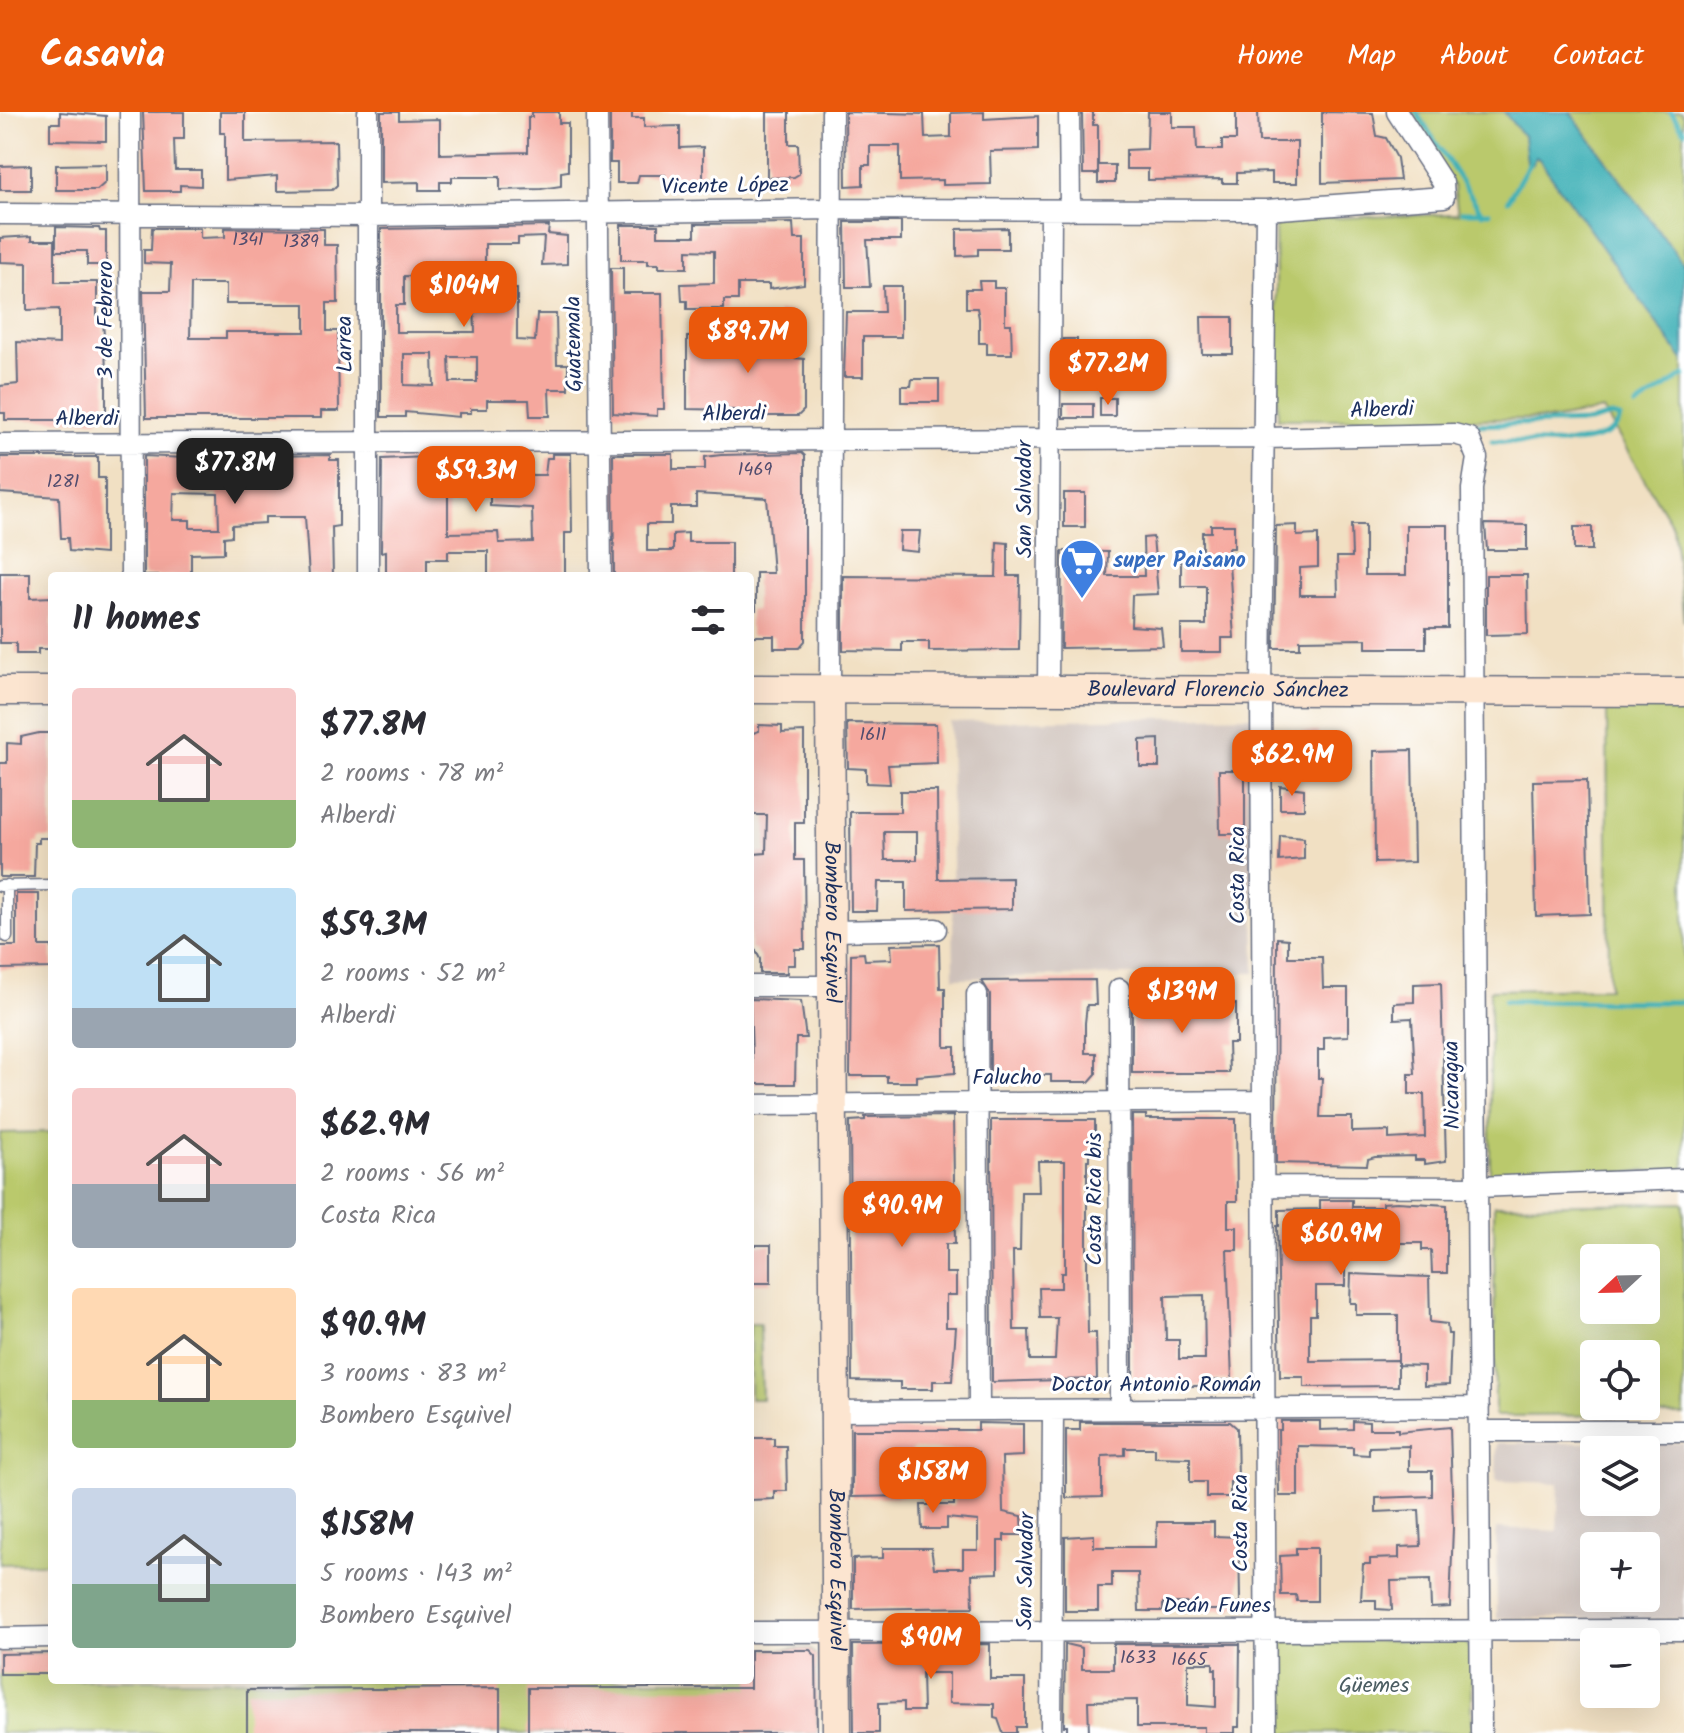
<!DOCTYPE html>
<meta charset="utf-8">
<style>
:root{--surface:#fff;--page:#f7f7f7;--text:#2b2b33;--muted:#7c7c81;--accent:#ea580c}
body{margin:0;font-family:Kalam,sans-serif;background:var(--page);color:var(--text);height:100vh;display:flex;flex-direction:column;font-size:30px;white-space:nowrap}
*{box-sizing:border-box;margin:0}
p{font-size:26px;color:var(--muted)}
.icon{flex:none;width:44px;height:44px;fill:none;stroke:currentColor;stroke-width:2;stroke-linecap:round;stroke-linejoin:round}
.map{position:relative;flex:1;overflow:hidden}
.panel{position:absolute;left:48px;top:460px;width:706px;height:1112px;display:flex;flex-direction:column;background:var(--surface);border-radius:8px;box-shadow:0 8px 32px #0002}
.panel>*{flex:none}
.needle{width:52px;rotate:248deg}
.tools{position:absolute;left:1580px;top:1132px;display:grid;gap:16px}
.tools a{display:grid;place-items:center;width:80px;height:80px;border-radius:8px;background:var(--surface);box-shadow:0 8px 32px #0002;font-size:40px}
.price{position:absolute;translate:-50% -68px;padding:0 18px;border-radius:16px;background:var(--accent);color:#fff;font-size:26px;line-height:52px;filter:drop-shadow(0 2px 4px #0008)}
.price::after{content:'';position:absolute;left:50%;top:48px;width:24px;height:18px;margin-left:-12px;background:inherit;clip-path:polygon(0 0,100% 0,50% 100%)}
.price.active{background:#222;color:#fff}
ul{padding:0;list-style:none}
li{display:flex;align-items:center;gap:24px;height:200px;padding:0 24px}
li span{display:grid;place-items:center;flex:none;width:224px;height:160px;border-radius:8px;color:#555}
li>.icon{margin-inline-start:auto}
span .icon{width:96px;height:96px;fill:#fffc;stroke-width:1}
li b{font-size:34px}
h2{display:flex;justify-content:space-between;align-items:center;height:96px;padding:0 24px;font-size:34px}
header{display:flex;align-items:center;gap:48px;box-sizing:border-box;height:112px;padding:0 40px;background:var(--accent);color:#fff}
header strong{font-size:38px}
nav{display:flex;gap:44px;margin-inline-start:auto;font-size:28px}
.map>svg:first-child{display:block}
</style>
<header>
<strong>Casavia</strong>
<nav><a>Home</a><a>Map</a><a>About</a><a>Contact</a></nav>
</header>
<div class="map">
<svg width="1684" height="1621" viewBox="0 0 1684 1621">
<rect width="100%" height="100%" fill="#fff"/>
<filter id="ink" filterUnits="userSpaceOnUse"><feTurbulence type="fractalNoise" baseFrequency=".0125" numOctaves="2"/><feDisplacementMap in="SourceGraphic" scale="16" xChannelSelector="R" yChannelSelector="G"/><feConvolveMatrix kernelMatrix="1 2 1 2 8 2 1 2 1" color-interpolation-filters="sRGB"/></filter>
<filter id="wash" filterUnits="userSpaceOnUse"><feTurbulence type="fractalNoise" baseFrequency=".006" numOctaves="4" result="noise"/><feDisplacementMap in="SourceGraphic" scale="32" xChannelSelector="R" yChannelSelector="G"/><feGaussianBlur stdDeviation="1.8" result="paint"/><feColorMatrix in="noise" values="0 0 0 0 0 0 0 0 0 0 0 0 0 0 0 0 0 1.4 0 .05"/><feComposite in="paint" operator="in"/></filter>
<g filter="url(#wash)">
<rect width="100%" height="100%" fill="#f1e0c3"/>
<path fill="#cec1ba" fill-rule="evenodd" d="M1252,604L1255,861L954,866L950,610Z
M1497,1331H1684V1507L1497,1506L1496,1416L1557,1419L1559,1371L1496,1369ZM1594,1338H1646V1390H1594ZM1594,1434H1646V1486H1594Z"/>
<path fill="#bac96c" stroke="#6a7c65" stroke-width="2" fill-rule="evenodd" d="M1406,0H1504L1524,25L1528,42L1539,47L1684,249V510L1673,415L1603,298L1555,307H1278L1275,108L1458,102L1454,75Z
M1570,0H1681L1684,5V153Z
M1684,592V1058L1490,1065V878L1609,876L1607,595Z
M52,1020V1451L0,1452V1021Z
M1684,1091V1303L1495,1304L1494,1093ZM1594,1146H1646V1198H1594ZM1594,1242H1646V1294H1594Z
M750,1212H760L762,1287H750Z
M1464,1528L1472,1539V1621H1276L1275,1539L1283,1529Z
M810,1537L816,1544L817,1621H0V1542L52,1541V1568H750V1538Z"/>
<path fill="#40b1b7" stroke="#2e708a" stroke-width="2" d="M1504,0H1570L1684,153V249L1539,47L1536,45L1531,53L1527,50L1524,25Z"/>
<g fill="none" stroke-linecap="round" stroke-linejoin="round">
<path stroke="#40b1b7" stroke-width="5" d="M1416,0L1482,101
M1671,0L1684,19
M1508,88L1529,52
M1462,100H1489
M1636,295L1684,263
M1468,313L1589,310L1611,304L1620,306C1612,342 1521,329 1492,329
M1505,889L1684,890"/>
</g>
<g id="blocks">
<path fill="#f5a89e" fill-rule="evenodd" d="M60,0L106,4V29L50,28V11H60Z
M143,0H184V27H174L175,58H201V74L180,73V79H146Z
M220,0H245V30L336,29L337,73L332,78L277,79V64L225,68V21H220Z
M381,0H399V8L440,7V42L528,40V5H532V0H559V11H568V59L561,60V74L541,77L500,78V65H452V70H440V78H419V70L381,71Z
M610,0H632V6H644V15L680,14V36L703,35V70H665V63H639L637,71H617V51H610Z
M767,0H789V32H798L799,62L794,65L767,66Z
M845,0L924,2L925,26L951,25V1L984,0V7L1038,4V38L990,39L991,72L943,73V68L900,69V34H870V53H863V73L846,74Z
M1082,0H1093V13H1098V62H1083Z
M1148,0H1172V15H1196L1197,38H1222V28H1236V0H1258L1259,30H1297V71H1272V60L1237,61V71H1222V67L1148,68V57H1126V38L1147,37Z
M1322,0L1373,1L1377,24L1386,26L1397,46L1400,68L1322,71Z
M106,52V70L97,78H56V53Z
M31,53V78H0V54Z
M1098,53H1115V71H1098Z
M845,110H901V128H867L870,175H846Z
M793,111L794,127H804V172L769,177V172H738V188H724V197H687V189H682L681,172L714,171V139L687,138V156H659V152H648V148H621V113H658V124H695V112Z
M549,114L548,122L567,124V152L542,153L544,125L518,126V132H485V163H458V186H442L441,165L404,164V193H396V220H475L474,189H485V177H517V228L535,229L537,202H556L557,252H568V277H549L550,304H530L529,288H487V297H471V301H459V305L405,300V305H381V117ZM404,242H433L434,274L404,273ZM449,245H477V270H450Z
M56,115L99,116L100,119H106V153H87V139H56Z
M152,116H200V126L225,125V116L324,117V133H337L338,191H327V219H338L339,299H321V306H146L143,179H170L171,152L144,151V138H151ZM191,172H226V192H305V220H226V226H190Z
M1008,116V137H978V143L957,144V117Z
M32,124V128H55V170H97V208H103L106,257V299L97,308H5V301H0V274L18,272L17,230L59,232V197L27,198V151L0,150V126Z
M611,156H623V181H662L664,297H657V304L613,301Z
M979,169H994V176H1005V212H1011L1012,242H987V231H979V206L977,196H966V177H980Z
M883,174H901V225H863V265H844L846,200H884Z
M778,200H793L794,246L804,247V298L798,304H734V298L687,297V225L709,224V238L749,237V226L757,225V220H778Z
M1201,205H1233V242H1202Z
M1063,227H1077V238H1092V265H1065Z
M912,267H939V290H901V274H911Z
M1100,286H1115V304H1100Z
M1063,292H1093V306H1063Z
M802,341L805,344V529L799,536H774V524H750V498H756V461H773L767,386L696,382V395H671V412H647V439H673V422L688,421V430H731V464H614L613,342H673V357H705V345L721,343Z
M552,342H571L572,421H565V464L488,463V439H448V447H427V463L386,464V439L381,440L382,347L472,343L479,350L514,346V363H545L547,346H552ZM490,379V394L532,396L533,430L499,431L498,420L448,421V380Z
M330,343V348H339V414L332,415L333,464H309L305,405H265V411L232,413V424L224,425V441L191,442V464H144V344L268,350V344ZM174,381L218,382L219,416H190V408H173Z
M0,345H98V366H105V442L69,439L68,426H61L59,385L0,381Z
M1064,381H1085V415H1064Z
M1485,412L1527,413V438H1487Z
M1211,413H1234V436H1228L1234,526H1222V540H1181V513H1206V474H1181V448L1202,447V420H1211Z
M1297,413V424L1318,423V455L1300,456V483H1338L1337,445H1352L1351,413H1365V463H1406V413H1448V516H1426V536H1366V527L1300,528V536H1274L1276,414Z
M1574,415H1592V438H1574Z
M900,419H920L918,440L899,438Z
M1153,425L1158,482L1132,483L1131,514L1161,516L1163,534L1061,536L1062,439L1108,440L1107,464H1144L1143,426Z
M997,430L1008,431V464H1020L1019,538L929,539V530H902V539L843,538V464L996,465Z
M0,461H30V486L52,485V537H38V542H16V531H0Z
M1486,463H1527L1528,522L1486,523Z
M847,611L936,612L937,651L888,653L890,672L866,671V657L848,656Z
M759,613L782,614V621L804,620V711H795V748H804L805,837H795V853H787V861H760V847L755,837H750V760H754V742L766,741L767,703H752L750,622L759,619Z
M1291,620H1318V633H1311V644H1291Z
M39,621H52L51,726H39V731H35L34,765H0V651H7V631L21,632V625Z
M1159,627V655H1140V628Z
M1412,638L1414,750L1375,751L1374,639Z
M1219,658H1245V722H1220Z
M1587,668L1590,802L1536,804L1533,669Z
M1280,674L1304,677V697H1280Z
M900,679H937L938,767L1012,766V797L906,799V770H878L877,799H851L850,700H900ZM884,720H917V748H885Z
M1280,724L1304,726V747L1279,749Z
M16,782H39V834H52V856L0,857V834H16Z
M1277,826L1288,827V845H1322L1323,876H1348V924L1324,925V938H1318V966H1322L1320,1005H1352V1020L1389,1019V1027L1425,1025L1424,982H1409V962H1415L1412,906L1394,907V891L1414,890V872L1441,871L1446,1049L1425,1052V1048H1415V1044L1375,1045L1368,1047L1367,1053L1276,1051Z
M939,832L940,876H945V935H955V961L917,964V970H887V964H850L851,842L864,841L865,848L892,847L891,833Z
M1095,868L1096,893H1087L1085,911V941H1096V962L1089,970H1051V963H990V882L982,869Z
M1149,876L1154,892H1210V876H1228V892H1236V931H1228L1229,961H1132V877Z
M750,887L801,889L806,926H796L795,972H753Z
M1132,1003H1146V1007H1236L1237,1089H1228V1115H1237V1138H1227L1232,1268L1203,1269V1274H1147V1268L1133,1269ZM1204,1183L1205,1247H1179V1228H1166L1165,1184Z
M953,1004L955,1132H946V1161H956V1183H946V1215H956L952,1269H933V1277H900V1270L852,1269L850,1009L865,1008V1005Z
M991,1008H1095V1035L1089,1037V1048H1087V1164L1088,1221H1096L1097,1267L992,1270ZM1038,1049H1065V1161H1061V1176H1039L1040,1206H1057L1055,1248H1030L1029,1218H1014L1013,1139H1020L1021,1080H1039Z
M1320,1088H1352V1095H1382V1091L1397,1090L1447,1093V1161H1432L1431,1138H1422V1131H1380V1121L1352,1122H1345V1174H1316V1203H1310V1249L1398,1248V1274L1304,1275V1265H1280L1277,1114H1279V1098L1320,1097Z
M750,1133H771V1171H750Z
M1351,1162L1429,1165L1430,1210L1447,1212L1448,1222H1451L1449,1273L1424,1274V1254L1398,1253V1203H1356V1191H1350Z
M1281,1309H1320V1318L1353,1317V1309L1369,1310V1317H1398V1320L1450,1315L1453,1415L1450,1495L1431,1496L1430,1468L1391,1469L1392,1498L1376,1497V1488H1361L1363,1452H1370V1447L1399,1446V1435L1421,1434L1419,1398L1376,1400V1386L1432,1384V1359H1409V1334L1369,1335V1343L1353,1342V1335L1298,1334V1384H1279L1278,1318H1281Z
M1080,1310H1230L1237,1316L1238,1369L1230,1370V1385H1206V1370H1190V1346L1155,1345V1336H1125V1343L1102,1344V1385L1066,1386V1318H1080Z
M978,1311L1023,1312V1344L1002,1345L1003,1400L1022,1404L1023,1423H1004V1429H998V1461L972,1462L973,1495L853,1497V1447L883,1446V1436H931L934,1456H963V1438H978V1409L947,1406V1417H922L921,1393H954V1384H978V1340L912,1337L911,1384L852,1385V1318H978Z
M750,1326H774V1334H786L787,1379H774V1387L750,1388Z
M1157,1410H1214V1424L1239,1425L1240,1489L1231,1498H1188V1491H1163V1499H1139L1138,1461H1112V1475H1098V1499H1065V1425L1094,1423V1435H1156Z
M1296,1436H1317V1489H1297L1296,1483H1281L1280,1444L1296,1443Z
M990,1532V1567H1025V1615H1016V1621H1003L998,1607L994,1606V1592L949,1591V1561H922L923,1599H904V1590L879,1591V1621H854L853,1533Z
M1065,1532L1082,1536V1557H1113V1532H1240L1239,1615H1235V1621H1204V1615H1137V1588L1088,1589L1089,1621H1067V1614H1064ZM1188,1551H1213V1557H1216V1595L1188,1593Z
M750,1538H810L816,1544L817,1621H528V1576H750Z
M52,1541V1562H0V1542Z
M500,1576V1621H247V1578Z"/>
</g>
</g>
<g filter="url(#ink)">
<use href="#blocks" fill-opacity="0" stroke="#666d81" stroke-width="2"/>
<g fill="none" stroke-linecap="round" stroke-linejoin="round">
<g stroke="#666d81" stroke-width="13">
<path id="lane" d="M7,773V825
M0,774L52,773"/>
</g>
<g stroke="#666d81" stroke-width="23">
<path id="street" d="M130,0L131,464
M368,0V464
M597,0L601,464
M1069,0L1070,98
M1266,98L1261,579L1266,1621
M0,102L369,104L832,97L1266,98L1444,85L1443,71L1397,0
M0,332L1265,326L1454,322L1469,326L1477,346L1472,377L1481,1621
M830,578L832,0
M1048,579L1051,98
M832,819L936,817
M750,874H832
M1119,877L1120,1297
M977,882L979,1298
M750,993L1263,989
M1263,1074L1478,1075L1684,1067
M835,1299L1479,1295
M1479,1319H1684
M750,1520L1684,1518
M0,1526L52,1525
M1051,1621L1053,1298"/>
</g>
<g stroke="#666d81" stroke-width="31">
<g id="secondary">
<path id="s1" d="M750,577L1684,580"/>
<path id="s2" d="M830,578L837,1621"/>
<path d="M0,579H52"/>
</g>
</g>
<use href="#lane" stroke="#fff" stroke-width="10"/>
<use href="#street" stroke="#fff" stroke-width="20"/>
<use href="#secondary" stroke="#fce5d0" stroke-width="28"/>
</g>
</g>
<defs>
<g id="supermarket-pin" transform="scale(2.3)"><path d="M0 17L-7.5 6A9.5 9.5 0 1 1 7.5 6Z" fill="#3f7fe0" stroke="#fff"/><path d="M-6-5.5h2.5l.6 2H6L4.5 2H-2.5L-4.4-4H-6ZM-1.5 3.2a1.3 1.3 0 1 0 .1 0ZM3 3.2a1.3 1.3 0 1 0 .1 0Z" fill="#fff"/></g>
</defs>
<g fill-rule="evenodd">
<use href="#supermarket-pin" x="1082" y="449"/>
</g>
<g text-anchor="middle" dominant-baseline="central" stroke-width="6" stroke-linejoin="round" paint-order="stroke">
<g font-size="18" fill="#524d6e">
<text x="248" y="128">1341</text>
<text x="301" y="130">1389</text>
<text x="755" y="358">1469</text>
<text x="63" y="370">1281</text>
<text x="873" y="623">1611</text>
<text x="1138" y="1546">1633</text>
<text x="1189" y="1548">1665</text>
</g>
<g font-size="22" fill="#1b2f5e" stroke="#fff">
<text transform="translate(725 75) rotate(-1)">Vicente López</text>
<text transform="translate(106 208) rotate(-90)">3 de Febrero</text>
<text transform="translate(346 232) rotate(-91)">Larrea</text>
<text transform="translate(575 232) rotate(-91)">Guatemala</text>
<text transform="translate(1382 299) rotate(-2)">Alberdi</text>
<text transform="translate(734 303) rotate(-1)">Alberdi</text>
<text x="87" y="307">Alberdi</text>
<text transform="translate(1025 387) rotate(-90)">San Salvador</text>
<text stroke="none"><textPath href="#s1" startOffset="468">Boulevard Florencio Sánchez</textPath></text>
<text transform="translate(1238 763) rotate(-90)">Costa Rica</text>
<text stroke="none"><textPath href="#s2" startOffset="232">Bombero Esquivel</textPath></text>
<text x="1007" y="966">Falucho</text>
<text transform="translate(1453 973) rotate(-91)">Nicaragua</text>
<text transform="translate(1095 1087) rotate(-90)">Costa Rica bis</text>
<text x="1156" y="1273">Doctor Antonio Román</text>
<text transform="translate(1241 1411) rotate(-90)">Costa Rica</text>
<text stroke="none"><textPath href="#s2" startOffset="880">Bombero Esquivel</textPath></text>
<text transform="translate(1027 1459) rotate(-89)">San Salvador</text>
<text x="1217" y="1494">Deán Funes</text>
</g>
<g font-size="22" font-weight="bold" fill="#366cbe" stroke="#fff" text-anchor="start">
<text x="1113" y="449">super Paisano</text>
</g>
<g font-size="22" fill="#4b5d62" stroke="#fff">
<text x="1374" y="1574">Güemes</text>
</g>
</g>
</svg>
<div class="tools">
<a><svg class="needle" viewBox="-14 -14 28 28"><path d="M0-13l5 13h-10z" fill="#e53935"/><path d="M0 13l5-13h-10z" fill="#7c7c81"/></svg></a>
<a><svg class="icon" aria-label="locate" viewBox="0 0 24 24"><circle cx="12" cy="12" r="6"/><path d="M12 2v4M12 18v4M2 12h4M18 12h4"/></svg></a>
<a><svg class="icon" aria-label="layers" viewBox="0 0 24 24"><path d="M12 4l9 5-9 5-9-5zM3 14l9 5 9-5"/></svg></a>
<a>+</a>
<a>−</a>
</div>
<b class="price" style="left:464px;top:217px">$104M</b>
<b class="price" style="left:748px;top:263px">$89.7M</b>
<b class="price" style="left:1108px;top:295px">$77.2M</b>
<b class="price active" style="left:235px;top:394px">$77.8M</b>
<b class="price" style="left:476px;top:402px">$59.3M</b>
<b class="price" style="left:1292px;top:686px">$62.9M</b>
<b class="price" style="left:1182px;top:923px">$139M</b>
<b class="price" style="left:902px;top:1137px">$90.9M</b>
<b class="price" style="left:1341px;top:1165px">$60.9M</b>
<b class="price" style="left:933px;top:1403px">$158M</b>
<b class="price" style="left:931px;top:1569px">$90M</b>
<section class="panel">
<h2>11 homes<svg class="icon" aria-label="filters" viewBox="0 0 24 24"><path d="M4 7h16M4 17h16"/><circle cx="9" cy="7" r="2"/><circle cx="15" cy="17" r="2"/></svg></h2>
<ul>
<li><span style="background:linear-gradient(#f6c9c9 70%,#8fb573 0)"><svg class="icon" aria-label="home" viewBox="0 0 24 24"><path d="M3 11l9-7 9 7M6 9v11h12V9"/></svg></span><div><b>$77.8M</b><p>2 rooms · 78 m²</p><p>Alberdi</p></div></li>
<li><span style="background:linear-gradient(#bfe0f5 75%,#9aa5b1 0)"><svg class="icon" aria-label="home" viewBox="0 0 24 24"><path d="M3 11l9-7 9 7M6 9v11h12V9"/></svg></span><div><b>$59.3M</b><p>2 rooms · 52 m²</p><p>Alberdi</p></div></li>
<li><span style="background:linear-gradient(#f6c9c9 60%,#9aa5b1 0)"><svg class="icon" aria-label="home" viewBox="0 0 24 24"><path d="M3 11l9-7 9 7M6 9v11h12V9"/></svg></span><div><b>$62.9M</b><p>2 rooms · 56 m²</p><p>Costa Rica</p></div></li>
<li><span style="background:linear-gradient(#ffd9b3 70%,#8fb573 0)"><svg class="icon" aria-label="home" viewBox="0 0 24 24"><path d="M3 11l9-7 9 7M6 9v11h12V9"/></svg></span><div><b>$90.9M</b><p>3 rooms · 83 m²</p><p>Bombero Esquivel</p></div></li>
<li><span style="background:linear-gradient(#c9d6e8 60%,#7fa58c 0)"><svg class="icon" aria-label="home" viewBox="0 0 24 24"><path d="M3 11l9-7 9 7M6 9v11h12V9"/></svg></span><div><b>$158M</b><p>5 rooms · 143 m²</p><p>Bombero Esquivel</p></div></li>
</ul>
</section>
</div>
